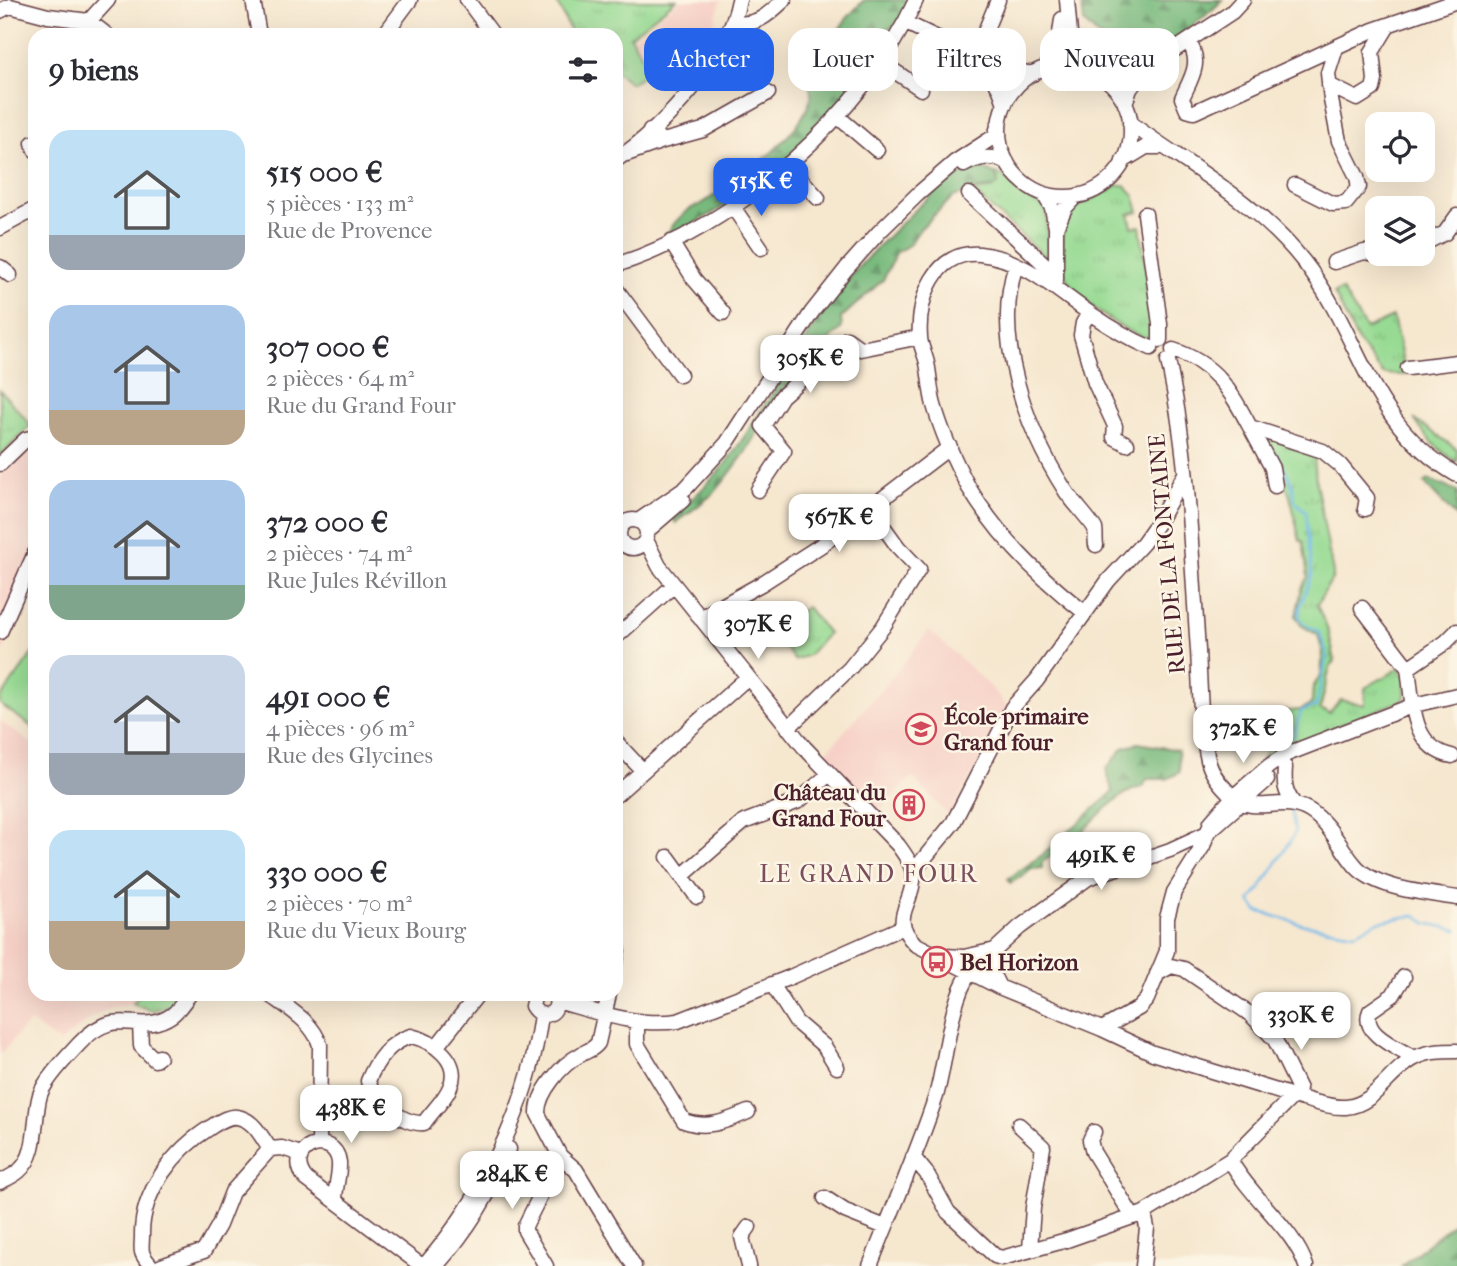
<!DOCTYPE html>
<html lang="fr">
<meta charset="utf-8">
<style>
:root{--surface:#fff;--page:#f7f7f7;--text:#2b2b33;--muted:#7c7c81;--accent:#2563eb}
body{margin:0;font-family:"IM FELL French Canon",serif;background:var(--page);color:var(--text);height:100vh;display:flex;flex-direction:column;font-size:26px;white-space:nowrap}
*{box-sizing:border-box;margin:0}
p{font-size:23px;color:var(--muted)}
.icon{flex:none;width:38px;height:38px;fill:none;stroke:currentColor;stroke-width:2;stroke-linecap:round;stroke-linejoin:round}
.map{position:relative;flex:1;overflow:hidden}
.details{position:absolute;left:28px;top:28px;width:595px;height:973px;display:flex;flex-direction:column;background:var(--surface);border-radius:21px;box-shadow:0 7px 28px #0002}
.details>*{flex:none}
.banner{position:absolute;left:644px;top:28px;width:665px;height:63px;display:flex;gap:14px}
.controls{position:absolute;left:1365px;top:112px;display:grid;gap:14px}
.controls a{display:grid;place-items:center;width:70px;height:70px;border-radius:14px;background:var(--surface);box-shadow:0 7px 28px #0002;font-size:35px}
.price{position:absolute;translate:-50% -60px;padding:0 16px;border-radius:14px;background:#fff;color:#222;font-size:23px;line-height:46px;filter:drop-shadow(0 2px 4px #0008)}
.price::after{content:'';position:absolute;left:50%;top:42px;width:21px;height:16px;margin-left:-10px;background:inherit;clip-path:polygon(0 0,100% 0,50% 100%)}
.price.current{background:var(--accent);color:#fff}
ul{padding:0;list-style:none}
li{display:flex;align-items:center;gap:21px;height:175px;padding:0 21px}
li span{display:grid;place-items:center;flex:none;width:196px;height:140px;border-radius:21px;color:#555}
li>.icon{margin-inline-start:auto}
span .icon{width:84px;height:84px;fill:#fffc;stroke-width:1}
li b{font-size:30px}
h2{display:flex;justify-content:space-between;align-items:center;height:84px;padding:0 21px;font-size:30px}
.pill{padding:0 24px;border-radius:21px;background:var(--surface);box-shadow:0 7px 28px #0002;font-size:24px;line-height:63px}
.pill.current{background:var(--accent);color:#fff}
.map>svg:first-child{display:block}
</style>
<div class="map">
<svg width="1457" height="1266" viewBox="0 0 1457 1266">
<defs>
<pattern id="grass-tufts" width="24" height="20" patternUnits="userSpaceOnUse" patternTransform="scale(1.75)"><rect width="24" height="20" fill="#96da93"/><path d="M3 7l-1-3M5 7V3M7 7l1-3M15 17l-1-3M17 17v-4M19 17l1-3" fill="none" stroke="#83bb7f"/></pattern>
<pattern id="forest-firs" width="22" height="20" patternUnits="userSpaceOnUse" patternTransform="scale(1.75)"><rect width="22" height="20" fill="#78ba7d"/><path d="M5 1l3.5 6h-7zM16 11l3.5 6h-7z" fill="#649767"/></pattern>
</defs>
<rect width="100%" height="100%" fill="#fcf5e5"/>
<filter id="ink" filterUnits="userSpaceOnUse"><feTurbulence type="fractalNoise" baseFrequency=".0143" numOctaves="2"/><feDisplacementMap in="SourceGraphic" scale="14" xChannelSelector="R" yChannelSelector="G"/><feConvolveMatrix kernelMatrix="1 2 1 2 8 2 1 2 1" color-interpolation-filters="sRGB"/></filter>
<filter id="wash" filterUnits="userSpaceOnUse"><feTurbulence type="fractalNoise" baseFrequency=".00686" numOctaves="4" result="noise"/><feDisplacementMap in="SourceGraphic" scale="28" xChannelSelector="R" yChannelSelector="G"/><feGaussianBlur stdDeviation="1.57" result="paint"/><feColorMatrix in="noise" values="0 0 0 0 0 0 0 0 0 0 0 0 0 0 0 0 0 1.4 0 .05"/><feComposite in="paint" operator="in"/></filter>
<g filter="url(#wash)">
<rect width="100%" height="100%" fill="#f6e7cf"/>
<path fill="#f7d1c7" d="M681,0H721L711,33L701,53L691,54L681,64L665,60L652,69L631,39Z
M34,443L35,579L0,657V476Z
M929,630L989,685L1008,708L949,816L912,777L878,811L823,756L895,674Z
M0,721L35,746V994H140L133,1003L112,1007L92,1017L59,1043L30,1021L0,1054Z"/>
<path fill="url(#grass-tufts)" stroke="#707c5f" stroke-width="2" d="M556,0H676L630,36L651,71L631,83L616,72V63L619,59L616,54V35H602L600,32L594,35H572Z
M998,173L1046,209L1048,259L972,191L993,188L998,178L995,174Z
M1118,185H1125L1134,195L1139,211L1129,214L1132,227L1140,226L1154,325L1151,338C1131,339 1072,296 1065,275C1060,258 1063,237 1063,220L1068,212Z
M1342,290L1366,329L1393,317L1406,375L1383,374L1358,342L1334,293Z
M0,390L31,425L0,456Z
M1414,419L1457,449V462C1437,450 1426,437 1414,419Z
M1274,439L1314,452L1316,482L1333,573V577L1317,605L1329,633L1335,661L1330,667L1320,709L1329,713L1341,700L1365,705V688L1400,668L1405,678V697L1402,701L1339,725L1316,740L1265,764L1261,761L1271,741L1270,724L1277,720L1283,712L1300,710L1312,703L1313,687L1321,675L1323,653L1318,635L1301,625L1296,616L1302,588L1308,577L1303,541H1300C1296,526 1294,508 1289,493C1282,477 1263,461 1268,443Z
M807,607L828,633L809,655L794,660L772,630Z
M140,994H180L171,1005L152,1011L133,1003Z"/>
<path fill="url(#forest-firs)" stroke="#616c54" stroke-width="2" d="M864,0H910C900,20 900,29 876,31C869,42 868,53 873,64C844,99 814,141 779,168C745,196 708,216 670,237L668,232C675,221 688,207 700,205C734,183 801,139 811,97C812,93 809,86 808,82L798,77V73L806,68L825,75C839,61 832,54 836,38C840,23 854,11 864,0Z
M1081,0H1222C1210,14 1165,47 1148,56C1129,65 1104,63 1101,39L1084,22Z
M979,168C988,171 998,172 998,184L993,188L979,189L953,197L920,229L910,244L896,253L883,280L841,318L842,328L830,340L816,360L780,393L745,453L724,481L714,493L676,523L672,517C694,498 714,479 731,456C775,395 808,326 857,269C875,249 894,230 913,212C934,192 951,175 979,168Z
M1429,480L1457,491V518L1424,483Z
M1138,743L1178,750L1180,772L1167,779H1147L1143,787C1119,790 1092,823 1075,839L1073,843L1081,861L1075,866L1069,860L1060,861L1055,854L1042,862V868L1032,869L1011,883L1008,879L1042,855L1113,792L1106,770L1123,748Z
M1457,1220V1266H1401Z"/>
<path fill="#96da93" stroke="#707c5f" stroke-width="2" d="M35,650V729L0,704V699Z"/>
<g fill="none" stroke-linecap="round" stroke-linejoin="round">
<path stroke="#72baea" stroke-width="2.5" d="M1277,454L1292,483L1295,501L1306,512L1312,575L1300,607L1299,616L1303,623L1319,632L1327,654L1316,706L1301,711L1293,738
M1291,809L1295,831L1293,837L1260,889L1250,901L1257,911L1305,925L1355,933L1377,922L1416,915L1426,923L1457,930"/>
</g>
</g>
<g filter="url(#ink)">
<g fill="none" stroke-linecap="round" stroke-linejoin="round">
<g stroke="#643d44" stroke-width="17">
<path id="minor" d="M253,0L259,35
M467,0L493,35
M1067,0L1072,56L1079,67
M0,11L10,6L48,16L89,21
M734,23C757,26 768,15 784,0
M906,23L975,56L985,64
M107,35L89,21L108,0
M384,35L410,0
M1188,41C1203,62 1191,78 1182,98L1187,110L1194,112L1373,30L1457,1
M975,56L998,0
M881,62L921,89
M999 131a66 66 0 1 1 132 0a66 66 0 1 1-132 0Z
M1052,67L1057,54L1062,19
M1102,77L1120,76L1144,70L1232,12L1243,0
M1329,85L1357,99L1373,89L1375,80L1372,52L1388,26
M1005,104L1000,90L985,64L1033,74
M1125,104L1130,89L1144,70
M837,116L877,150
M1130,123C1189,166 1258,203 1304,262C1362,336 1367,423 1457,475
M650,131L663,141L703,130L768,93
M33,143L35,150
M627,154L663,141
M616,160C664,127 728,58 739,0
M1123,161L1146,147H1162
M788,165L818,198
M964,165C979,157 991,155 1007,162
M1295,185L1333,204L1346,203L1359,187L1357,177L1339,141L1331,100L1328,73L1336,48
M1043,193L1052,208L1056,228L1065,208L1076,196
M969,194L1055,274
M733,207L761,248
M1145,214L1160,324V340
M0,228L35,209
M1056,228V280
M671,242L694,279L723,313
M1423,244L1445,233L1457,216
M1334,262L1364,252L1384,255L1391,254
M616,265C736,228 864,114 916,0
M1016,265C992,337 1026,429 1065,490C1070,499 1093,523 1095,529C1096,533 1095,540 1096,545
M0,267L10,275
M616,289L680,375
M1089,313L1083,323L1081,335L1095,383L1115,426L1114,437L1127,444
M1173,350C1216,364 1230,390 1250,427L1323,451L1340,465L1367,498L1365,509
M1168,361C1189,455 1191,553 1198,650C1200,686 1200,725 1208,760C1211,774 1221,785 1231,795C1255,818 1281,793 1310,811C1329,823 1340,847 1354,864C1373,889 1427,893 1457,898
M1408,368L1457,362
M1250,427L1272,468L1275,486
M0,464L26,439L35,437
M758,490L784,451L763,426L782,396L847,339L861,349L920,337
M619 534a14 14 0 1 1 28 0a14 14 0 1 1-28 0Z
M638,521L686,488L727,443L812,312L846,269L879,232L918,194L955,162L995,136L999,123
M647,531L683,500
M646,540L659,566L804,747L898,845C905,855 915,867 913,881C910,909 890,918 915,944L999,987L1102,1029L1139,1008L1147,999L1167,951V918L1174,892L1203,846L1211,822L1233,797L1269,766L1287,754L1414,705L1457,695
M1362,608L1408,668
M1084,612C1039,577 999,538 969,488C955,462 942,433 934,405C930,391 930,377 927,363C925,354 920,345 920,337C917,299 935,250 980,254C1023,258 1057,291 1091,314C1110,327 1130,339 1151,348
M700,618L761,584L823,544L950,447
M0,632L35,553
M616,637L674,585
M788,728L850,668L883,627L919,569L898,547L870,508
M616,742L643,771
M1452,756C1411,748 1413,702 1408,668L1446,642L1457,631
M1285,767C1284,782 1284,791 1294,804
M616,795L748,677
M668,857L697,897
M913,872L953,823L1012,708L1037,680L1108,581L1143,543L1158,522L1185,474
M682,876L744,822L799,801L829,774
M616,941L618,948L616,960
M991,951V971L999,987
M944,956L964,957L991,951
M1157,974L1171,966L1184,969L1250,1014L1266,1030L1275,1040L1299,1089L1293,1096C1309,1100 1329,1108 1346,1107C1375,1105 1390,1070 1415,1058C1428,1051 1443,1051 1457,1051
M1404,977L1393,995L1370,1011C1360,1034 1398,1048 1414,1058
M772,984L796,1022L824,1046L837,1067
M269,994C288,1008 313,1022 320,1045L319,1144
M535,994L532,1006C542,1023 562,1013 555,995
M609,994L598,1043C593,1050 588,1050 580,1055C562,1064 537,1093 538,1114L560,1156L576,1170L634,1266
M557,1001C597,1012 637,1027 678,1021L788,978L903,927
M637,1021V1044L684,1121C708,1130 726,1121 748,1112
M140,1024L141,1046L155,1060L159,1057
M1102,1029L1153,1053L1293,1096
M411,1036C433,1041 462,1061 450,1087C445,1100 432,1111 424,1123C403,1125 373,1100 368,1081C376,1061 390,1042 411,1036Z
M437,1046L478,994
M1293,1096L1230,1160C1250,1197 1295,1230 1306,1266
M1019,1125L1043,1147L1033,1208L1030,1249
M1094,1132L1090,1140L1093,1152L1133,1217
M913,1157L927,1174L948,1212L995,1256L1002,1258L1067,1240L1144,1213L1230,1160
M0,1182C6,1179 13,1176 19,1171C39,1154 33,1118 40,1095C45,1079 68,1056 79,1044C117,1002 139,1038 172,1015C179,1010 184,1001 190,994
M825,1198L845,1211L885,1227
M335,1200C335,1188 340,1174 339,1162C334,1128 281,1148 306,1179L422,1266
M151,1266C148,1262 143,1257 142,1252C141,1248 142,1241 142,1236C141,1191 175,1149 211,1127C220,1121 231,1114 241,1118C255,1122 262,1138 270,1149
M161,1266L204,1251L219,1225L232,1192L270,1149L282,1148L301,1154
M424,1266C484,1197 529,1106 541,1015
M436,1266C469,1229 489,1195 509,1149
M546,1266L525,1231V1226L560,1156
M749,1266L742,1237L749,1227
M870,1266C892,1210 917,1154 936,1096C946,1062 950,999 970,973L1020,927L1088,878L1170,850L1207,833L1267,780
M1143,1266L1147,1228L1144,1213"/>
</g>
<use href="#minor" stroke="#fff" stroke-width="14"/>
</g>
</g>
<defs>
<g id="school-ring" transform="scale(1.575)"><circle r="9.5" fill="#fcf5e5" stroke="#d1495b" stroke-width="1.5"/><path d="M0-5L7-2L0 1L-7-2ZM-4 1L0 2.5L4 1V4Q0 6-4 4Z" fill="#d1495b"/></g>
<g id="building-ring" transform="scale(1.575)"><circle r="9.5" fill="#fcf5e5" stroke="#d1495b" stroke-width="1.5"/><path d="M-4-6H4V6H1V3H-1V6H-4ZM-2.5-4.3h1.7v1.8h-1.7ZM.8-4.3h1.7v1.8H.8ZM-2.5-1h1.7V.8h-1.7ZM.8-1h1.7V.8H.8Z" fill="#d1495b"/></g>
<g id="bus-ring" transform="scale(1.575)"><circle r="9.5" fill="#fcf5e5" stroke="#d1495b" stroke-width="1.5"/><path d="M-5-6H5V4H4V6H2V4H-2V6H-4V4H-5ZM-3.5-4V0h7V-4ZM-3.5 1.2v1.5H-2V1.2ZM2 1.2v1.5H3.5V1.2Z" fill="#d1495b"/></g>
</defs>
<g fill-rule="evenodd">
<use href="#school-ring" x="921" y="729"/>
<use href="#building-ring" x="909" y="805"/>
<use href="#bus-ring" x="937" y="962"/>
</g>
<g text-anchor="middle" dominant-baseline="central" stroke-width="5" stroke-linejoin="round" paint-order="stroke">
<g font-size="23" fill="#4a1f2b" stroke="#fcf5e5">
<text transform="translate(1167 554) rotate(-95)">RUE DE LA FONTAINE</text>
</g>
<g font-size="23" font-weight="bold" fill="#4a1f2b" stroke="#fcf5e5" text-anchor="start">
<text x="944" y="716">École primaire<tspan x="944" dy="26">Grand four</tspan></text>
<text x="886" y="792" text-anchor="end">Château du<tspan x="886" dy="26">Grand Four</tspan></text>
<text x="960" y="962">Bel Horizon</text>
</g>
<g font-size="24" letter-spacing="2" fill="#7a4e5c" stroke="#fcf5e5">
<text x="869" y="874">LE GRAND FOUR</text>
</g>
</g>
</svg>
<div class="controls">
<a><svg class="icon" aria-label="locate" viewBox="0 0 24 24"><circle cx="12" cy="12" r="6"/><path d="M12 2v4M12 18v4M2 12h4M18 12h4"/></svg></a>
<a><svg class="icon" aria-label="layers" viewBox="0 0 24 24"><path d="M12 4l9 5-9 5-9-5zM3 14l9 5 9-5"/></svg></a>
</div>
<b class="price current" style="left:761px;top:218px">515K €</b>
<b class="price" style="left:810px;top:395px">305K €</b>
<b class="price" style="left:839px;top:554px">567K €</b>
<b class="price" style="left:758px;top:661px">307K €</b>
<b class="price" style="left:1243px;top:765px">372K €</b>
<b class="price" style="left:1101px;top:892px">491K €</b>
<b class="price" style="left:1301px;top:1052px">330K €</b>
<b class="price" style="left:351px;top:1145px">438K €</b>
<b class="price" style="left:512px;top:1211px">284K €</b>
<div class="banner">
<a class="pill current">Acheter</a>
<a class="pill">Louer</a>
<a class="pill">Filtres</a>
<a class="pill">Nouveau</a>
</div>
<section class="details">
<h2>9 biens<svg class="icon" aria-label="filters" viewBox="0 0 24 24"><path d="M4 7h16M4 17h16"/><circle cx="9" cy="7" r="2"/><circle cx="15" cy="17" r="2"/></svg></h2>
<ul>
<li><span style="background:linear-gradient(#bfe0f5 75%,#9aa5b1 0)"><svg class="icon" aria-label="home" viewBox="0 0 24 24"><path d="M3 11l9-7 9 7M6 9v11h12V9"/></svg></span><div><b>515 000 €</b><p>5 pièces · 133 m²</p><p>Rue de Provence</p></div></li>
<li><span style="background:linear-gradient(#a9c7e8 75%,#b9a48a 0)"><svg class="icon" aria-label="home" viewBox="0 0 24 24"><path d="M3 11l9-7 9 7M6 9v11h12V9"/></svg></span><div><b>307 000 €</b><p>2 pièces · 64 m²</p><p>Rue du Grand Four</p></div></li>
<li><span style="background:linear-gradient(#a9c7e8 75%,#7fa58c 0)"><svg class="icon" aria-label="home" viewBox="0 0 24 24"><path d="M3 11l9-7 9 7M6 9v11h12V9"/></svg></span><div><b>372 000 €</b><p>2 pièces · 74 m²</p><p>Rue Jules Révillon</p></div></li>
<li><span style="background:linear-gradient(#c9d6e8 70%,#9aa5b1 0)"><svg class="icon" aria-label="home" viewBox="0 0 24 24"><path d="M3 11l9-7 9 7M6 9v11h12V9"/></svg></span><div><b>491 000 €</b><p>4 pièces · 96 m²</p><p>Rue des Glycines</p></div></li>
<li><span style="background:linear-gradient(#bfe0f5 65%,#b9a48a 0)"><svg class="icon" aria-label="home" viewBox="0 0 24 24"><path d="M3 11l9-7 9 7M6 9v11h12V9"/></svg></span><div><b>330 000 €</b><p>2 pièces · 70 m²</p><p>Rue du Vieux Bourg</p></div></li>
</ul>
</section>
</div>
